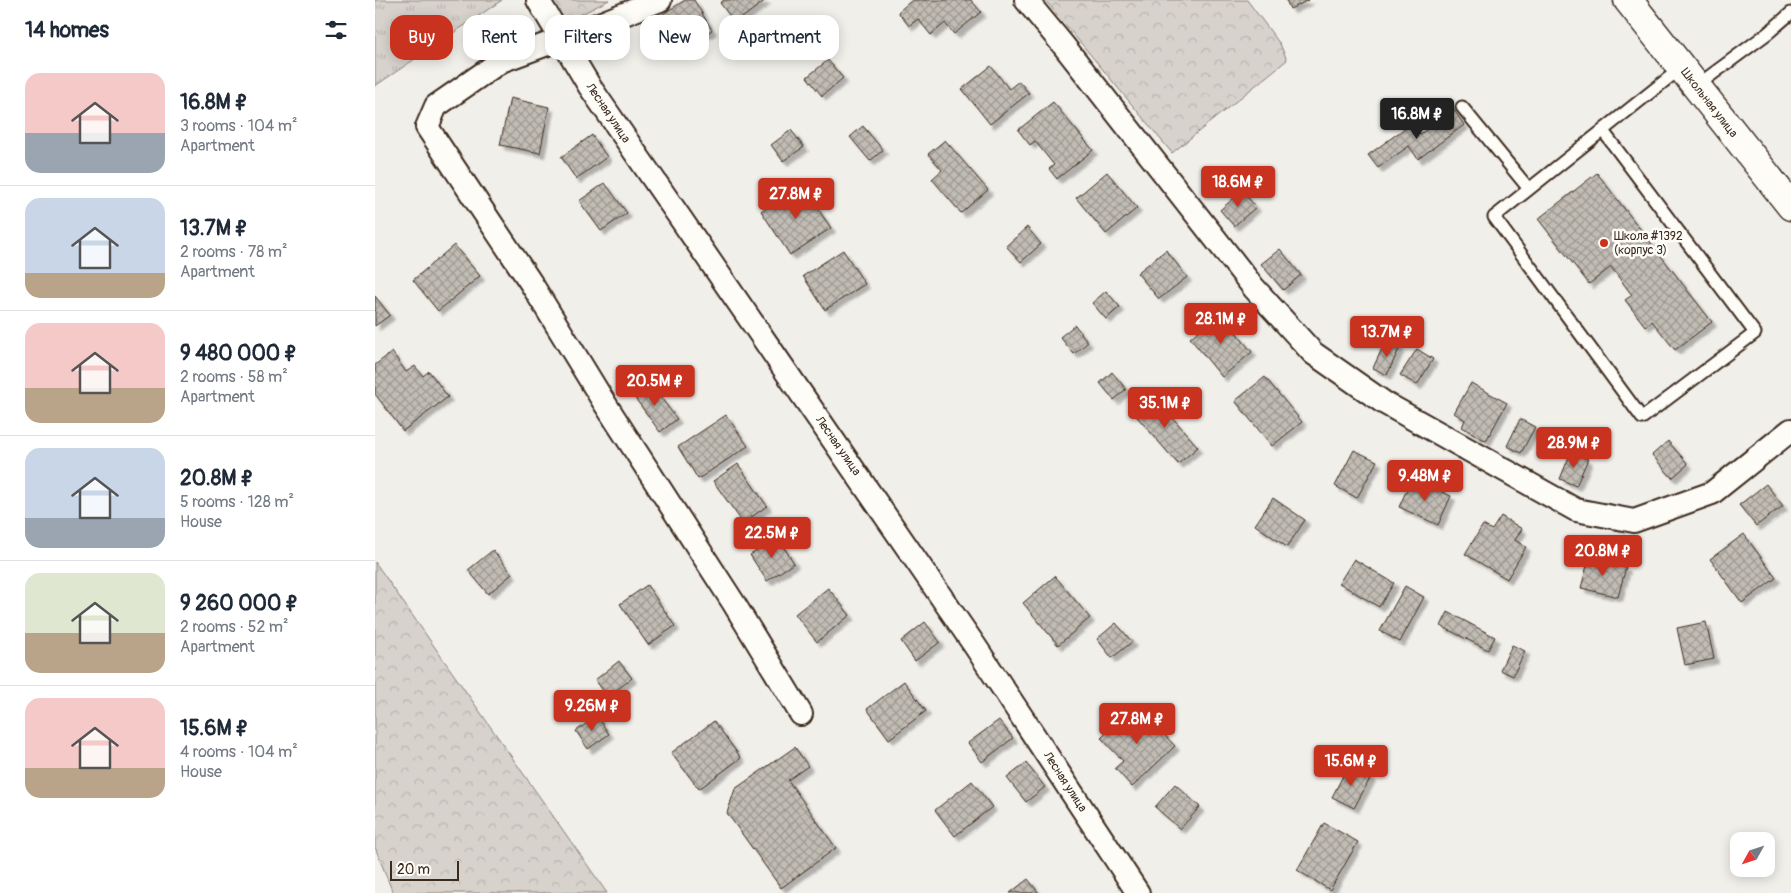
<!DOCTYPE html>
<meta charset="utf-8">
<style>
:root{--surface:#fff;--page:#f6f6f7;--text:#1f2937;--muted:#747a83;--line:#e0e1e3;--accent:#c8321e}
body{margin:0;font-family:Pangolin,sans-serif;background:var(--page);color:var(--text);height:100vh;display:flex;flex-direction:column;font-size:19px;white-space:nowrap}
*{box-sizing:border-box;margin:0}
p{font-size:16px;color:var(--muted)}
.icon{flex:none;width:28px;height:28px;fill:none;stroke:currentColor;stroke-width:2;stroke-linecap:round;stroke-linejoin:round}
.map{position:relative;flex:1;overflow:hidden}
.side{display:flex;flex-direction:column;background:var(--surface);width:375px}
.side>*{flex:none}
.guide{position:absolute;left:15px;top:15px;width:475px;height:45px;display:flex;gap:10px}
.needle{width:32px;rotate:230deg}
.controls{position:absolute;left:1355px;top:832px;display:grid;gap:10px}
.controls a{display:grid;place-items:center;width:45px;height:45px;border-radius:10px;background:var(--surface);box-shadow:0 2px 12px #0003;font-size:25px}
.scale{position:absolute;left:15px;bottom:12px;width:69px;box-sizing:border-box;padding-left:5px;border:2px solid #3b2a1e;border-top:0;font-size:14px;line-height:18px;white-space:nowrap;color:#3b2a1e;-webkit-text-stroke:4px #fdfcf7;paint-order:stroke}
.price{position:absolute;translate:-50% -42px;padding:0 11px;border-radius:5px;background:var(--accent);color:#fff;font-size:16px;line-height:32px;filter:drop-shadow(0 1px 2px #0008)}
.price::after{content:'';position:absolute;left:50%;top:30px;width:15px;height:11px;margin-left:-8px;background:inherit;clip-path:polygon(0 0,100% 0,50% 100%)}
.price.active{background:#222;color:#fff}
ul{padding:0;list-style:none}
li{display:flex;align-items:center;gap:15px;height:125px;padding:0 25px}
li+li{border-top:1px solid var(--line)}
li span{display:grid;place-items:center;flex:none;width:140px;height:100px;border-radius:15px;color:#555}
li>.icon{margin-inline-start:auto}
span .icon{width:60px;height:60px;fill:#fffc;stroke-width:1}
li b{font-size:21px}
h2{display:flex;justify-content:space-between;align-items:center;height:60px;padding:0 25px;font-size:21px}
.pill{padding:0 18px;border-radius:15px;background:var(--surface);box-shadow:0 2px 12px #0003;font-size:18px;line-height:45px}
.pill.active{background:var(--accent);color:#fff}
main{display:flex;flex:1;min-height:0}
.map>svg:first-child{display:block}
</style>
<main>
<section class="side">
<h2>14 homes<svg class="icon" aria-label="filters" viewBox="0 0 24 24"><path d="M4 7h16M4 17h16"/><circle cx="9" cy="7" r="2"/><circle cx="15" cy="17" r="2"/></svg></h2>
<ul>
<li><span style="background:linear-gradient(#f6c9c9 60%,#9aa5b1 0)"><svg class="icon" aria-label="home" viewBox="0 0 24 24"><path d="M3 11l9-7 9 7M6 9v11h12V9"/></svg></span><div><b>16.8M ₽</b><p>3 rooms · 104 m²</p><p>Apartment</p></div></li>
<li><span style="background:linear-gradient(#c9d6e8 75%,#b9a48a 0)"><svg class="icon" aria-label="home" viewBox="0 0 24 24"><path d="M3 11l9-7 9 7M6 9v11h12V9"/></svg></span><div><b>13.7M ₽</b><p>2 rooms · 78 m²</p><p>Apartment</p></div></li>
<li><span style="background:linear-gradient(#f6c9c9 65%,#b9a48a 0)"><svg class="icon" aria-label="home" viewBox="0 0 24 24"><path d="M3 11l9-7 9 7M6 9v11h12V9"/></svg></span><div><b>9 480 000 ₽</b><p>2 rooms · 58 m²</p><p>Apartment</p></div></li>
<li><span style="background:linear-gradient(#c9d6e8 70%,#9aa5b1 0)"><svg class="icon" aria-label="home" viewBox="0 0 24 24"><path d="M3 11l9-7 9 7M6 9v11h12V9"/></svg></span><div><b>20.8M ₽</b><p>5 rooms · 128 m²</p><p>House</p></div></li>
<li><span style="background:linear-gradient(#dfe7d0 60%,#b9a48a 0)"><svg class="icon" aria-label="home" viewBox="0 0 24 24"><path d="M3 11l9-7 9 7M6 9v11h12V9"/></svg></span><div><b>9 260 000 ₽</b><p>2 rooms · 52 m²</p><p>Apartment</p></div></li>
<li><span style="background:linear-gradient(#f6c9c9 70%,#b9a48a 0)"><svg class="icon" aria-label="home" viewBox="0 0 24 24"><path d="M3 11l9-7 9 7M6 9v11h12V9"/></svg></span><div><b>15.6M ₽</b><p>4 rooms · 104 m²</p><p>House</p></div></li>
</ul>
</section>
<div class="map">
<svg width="1416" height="893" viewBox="0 0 1416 893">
<defs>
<pattern id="grass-tufts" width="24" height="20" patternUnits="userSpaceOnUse" patternTransform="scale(1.25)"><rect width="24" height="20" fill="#d7d2cc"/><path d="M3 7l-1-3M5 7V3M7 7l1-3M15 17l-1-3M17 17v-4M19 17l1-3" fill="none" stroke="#b9b4af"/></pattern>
<pattern id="forest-crowns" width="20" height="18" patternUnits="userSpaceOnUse" patternTransform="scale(1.25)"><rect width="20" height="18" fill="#d7d2cc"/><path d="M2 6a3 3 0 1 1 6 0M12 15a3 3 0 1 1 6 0" fill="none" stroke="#b9b4af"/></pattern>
<pattern id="building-cross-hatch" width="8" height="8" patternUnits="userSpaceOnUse" patternTransform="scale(1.25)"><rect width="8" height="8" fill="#c1bcb4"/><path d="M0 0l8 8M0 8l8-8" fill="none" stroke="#9e9992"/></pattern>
<filter id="shadow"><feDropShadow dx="4.5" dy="4.5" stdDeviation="1" flood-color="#0004"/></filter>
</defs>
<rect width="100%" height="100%" fill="#f1efea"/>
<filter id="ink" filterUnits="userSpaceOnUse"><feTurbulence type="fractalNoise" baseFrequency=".02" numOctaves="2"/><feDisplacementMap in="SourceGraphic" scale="10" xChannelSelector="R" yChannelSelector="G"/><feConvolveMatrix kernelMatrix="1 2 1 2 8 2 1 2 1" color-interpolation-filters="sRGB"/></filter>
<g filter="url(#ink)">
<path fill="url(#grass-tufts)" stroke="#897e75" d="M0,0H127L0,86Z"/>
<path fill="url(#forest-crowns)" stroke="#897e75" d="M173,0H234L187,24Z
M670,0H872L905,44L912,60L797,153Z
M0,562L232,893H18L0,847Z"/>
<path fill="url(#building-cross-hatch)" stroke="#3b2a1e" filter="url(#shadow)" d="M310,0H319L337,30L301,52L280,19Z
M349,0H391L360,23L345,3Z
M537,0H596L606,12L579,34L570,23L556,35L543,19L534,26L523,12Z
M911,0H934L915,9Z
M453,60L468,78L447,96L432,77Z
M616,66L634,89L644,81L654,93L615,124L587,89Z
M135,98L174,107L165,153L125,145Z
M678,102L718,150L682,179L674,169L679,165L660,141L655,145L643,130Z
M1079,110L1089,125L1043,159L1034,146L1003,168L993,155L1037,123L1045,134Z
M488,126L508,150L495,161L475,137Z
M416,130L429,147L408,161L396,145Z
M217,135L232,157L201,179L186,157Z
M570,140L613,190L586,213L557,179L567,170L553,154Z
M732,172L762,208L731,234L701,198Z
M1222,173L1337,322L1300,350L1277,321L1270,326L1250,300L1257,295L1236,267L1214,284L1163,219Z
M230,183L252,213L226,231L204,201Z
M426,184L456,228L415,255L386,211Z
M867,191L881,207L859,226L845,210Z
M652,227L666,244L646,262L631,246Z
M79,245L105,276L63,311L38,280Z
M905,249L926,275L908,290L886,264Z
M468,250L490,284L450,310L428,276Z
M791,250L812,277L784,299L762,273Z
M731,291L745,307L731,319L717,303Z
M0,296L15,315L0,326Z
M845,313L877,352L847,377L815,338Z
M700,325L713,342L699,354L685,337Z
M1011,340L1025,347L1012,375L998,368Z
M1042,349L1058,359L1042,385L1025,375Z
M17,352L31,372L40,366L48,376L54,371L73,397L28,431L0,394V365Z
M737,372L751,389L739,400L725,383Z
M890,377L927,422L897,446L860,401Z
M274,382L302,419L285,432L257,394Z
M1096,383L1132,403L1111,441L1087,427L1090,420L1079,413Z
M777,394L823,447L803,464L757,411Z
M351,415L373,446L323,479L303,447Z
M1145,419L1160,427L1146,453L1132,446Z
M1293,441L1313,464L1297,478L1277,455Z
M979,450L1002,461L982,498L960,486Z
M1196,452L1213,459L1201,486L1185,479Z
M363,464L392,506L368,523L338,481Z
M1037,478L1076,496L1063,525L1024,507Z
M1391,484L1408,506L1381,526L1364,505Z
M898,498L930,520L912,547L880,525Z
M1126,516L1147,529L1140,540L1151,547L1132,579L1090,554L1108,525L1117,530Z
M1369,534L1401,578L1367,603L1335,559Z
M403,538L419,563L392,581L375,555Z
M118,550L137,574L113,594L93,570Z
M1214,558L1251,567L1243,597L1206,588Z
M979,559L1019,583L1004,607L964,583Z
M680,576L715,618L683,645L648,603Z
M272,585L300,626L273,645L245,604Z
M1030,586L1049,597L1025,642L1005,631Z
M453,588L475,615L442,642L420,614Z
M1073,612L1120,637L1113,650L1066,626Z
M550,622L565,642L540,661L526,641Z
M1331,622L1339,659L1310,665L1302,628Z
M741,623L757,642L737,658L722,639Z
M1137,645L1150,651L1138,676L1125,670Z
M244,661L257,678L233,697L220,680Z
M529,681L551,711L514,739L492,709Z
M761,705L800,746L757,787L740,768L748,761L726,738Z
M222,716L234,734L213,749L201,731Z
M624,720L638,738L607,762L593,743Z
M339,721L366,758L324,789L296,753Z
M420,747L433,766L413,780L461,848L406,888L352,813L360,789Z
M651,763L670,787L651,802L632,778Z
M973,766L996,777L979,808L957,797Z
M597,781L617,807L580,836L560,810Z
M800,784L825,807L805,829L780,807Z
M949,823L983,842L955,890L922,870Z
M653,879L664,893H635Z"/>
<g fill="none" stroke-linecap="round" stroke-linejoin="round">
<g stroke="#3b2a1e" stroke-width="15">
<path id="service" d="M1320,87L1393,33L1416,13
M1087,107L1154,189
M1228,131L1380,333L1267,418L1119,217L1306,68"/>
</g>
<g stroke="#3b2a1e" stroke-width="26">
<path id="minor" d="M163,0L215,87L600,646L763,893
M285,0L186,39L126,61L61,106L52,127L156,283L227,399L358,602L426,714
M651,0L689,46L879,288L938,353L1008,402L1201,510L1259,521L1337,493L1416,430"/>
</g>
<g stroke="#3b2a1e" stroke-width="31">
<path id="tertiary" d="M1253,0L1416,206"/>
</g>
<use href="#service" stroke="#fdfcf7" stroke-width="11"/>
<use href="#minor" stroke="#fdfcf7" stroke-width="22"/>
<use href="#tertiary" stroke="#fdfcf7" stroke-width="28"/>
</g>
</g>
<circle fill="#c8321e" stroke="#fdfcf7" stroke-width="2" cx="1229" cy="243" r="5"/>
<g text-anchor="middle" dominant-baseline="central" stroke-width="5" stroke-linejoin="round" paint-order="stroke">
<g font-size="12" fill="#3b2a1e" stroke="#fdfcf7">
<text transform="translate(1334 103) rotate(52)">Школьная улица</text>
<text transform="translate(233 113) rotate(56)">Лесная улица</text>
<text transform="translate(463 446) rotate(55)">Лесная улица</text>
<text transform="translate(690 782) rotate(57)">Лесная улица</text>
</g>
<g font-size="12" fill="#3b2a1e" stroke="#fdfcf7" text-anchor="start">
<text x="1239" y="236">Школа #1392<tspan x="1239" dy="14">(корпус 3)</tspan></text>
</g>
</g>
</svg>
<div class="controls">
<a><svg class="needle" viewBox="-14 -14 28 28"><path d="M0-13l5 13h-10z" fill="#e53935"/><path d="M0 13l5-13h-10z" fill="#747a83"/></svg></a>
</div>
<div class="scale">20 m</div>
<b class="price active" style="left:1042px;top:140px">16.8M ₽</b>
<b class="price" style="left:863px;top:208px">18.6M ₽</b>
<b class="price" style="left:421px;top:220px">27.8M ₽</b>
<b class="price" style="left:846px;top:345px">28.1M ₽</b>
<b class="price" style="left:1012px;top:358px">13.7M ₽</b>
<b class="price" style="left:280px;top:407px">20.5M ₽</b>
<b class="price" style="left:790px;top:429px">35.1M ₽</b>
<b class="price" style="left:1199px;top:469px">28.9M ₽</b>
<b class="price" style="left:1050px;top:502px">9.48M ₽</b>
<b class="price" style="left:397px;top:559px">22.5M ₽</b>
<b class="price" style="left:1228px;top:577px">20.8M ₽</b>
<b class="price" style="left:217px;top:732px">9.26M ₽</b>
<b class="price" style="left:762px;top:745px">27.8M ₽</b>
<b class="price" style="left:976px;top:787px">15.6M ₽</b>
<div class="guide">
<a class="pill active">Buy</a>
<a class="pill">Rent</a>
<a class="pill">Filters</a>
<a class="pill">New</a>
<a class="pill">Apartment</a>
</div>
</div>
</main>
